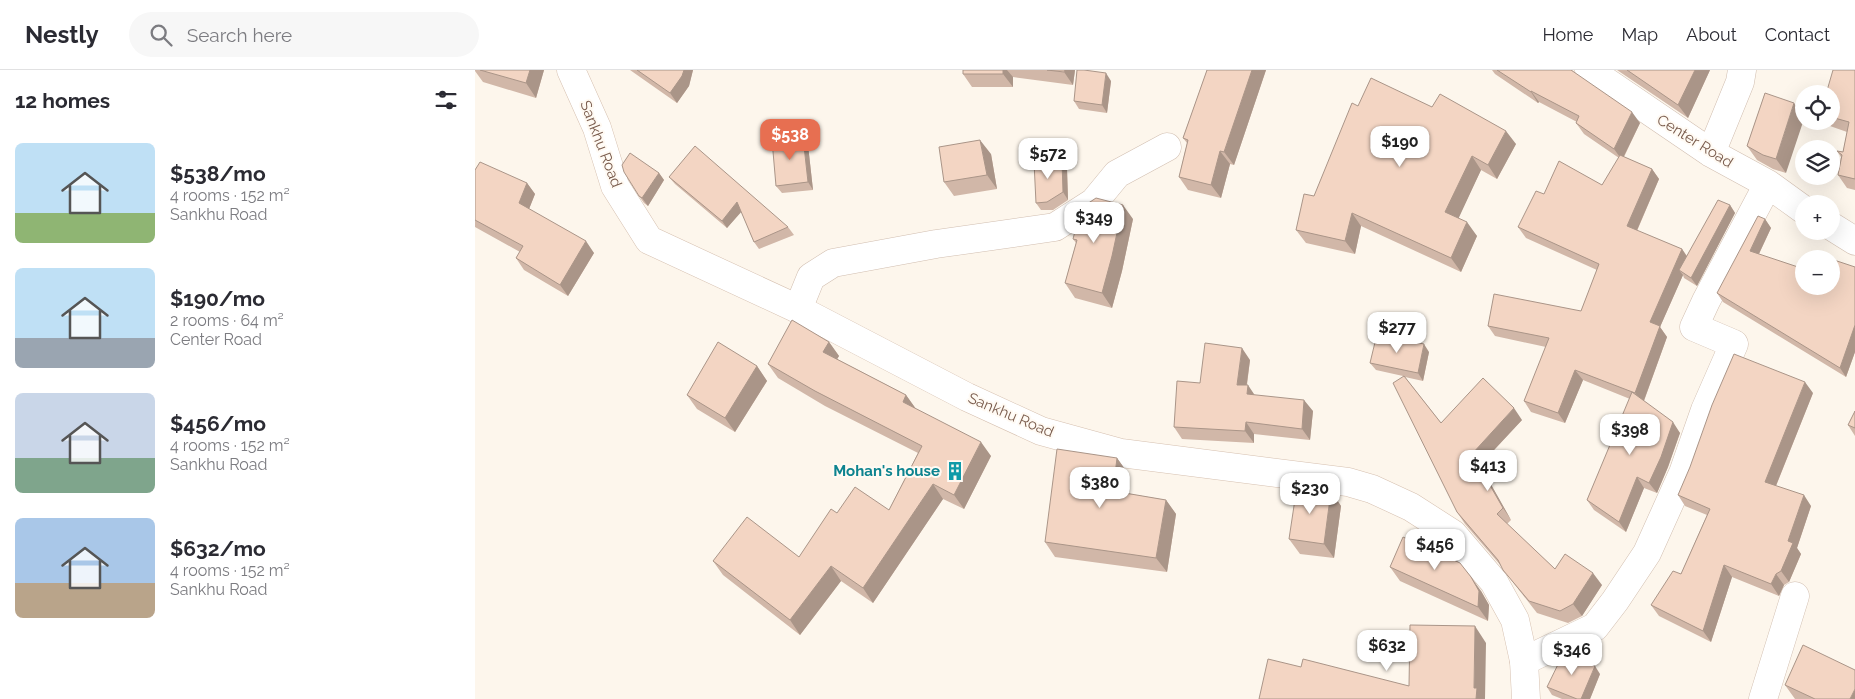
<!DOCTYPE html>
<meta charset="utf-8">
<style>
:root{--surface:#fff;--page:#f7f7f7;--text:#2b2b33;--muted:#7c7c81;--line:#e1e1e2;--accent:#e76f51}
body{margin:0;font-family:Raleway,sans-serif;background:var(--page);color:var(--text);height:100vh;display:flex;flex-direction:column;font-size:19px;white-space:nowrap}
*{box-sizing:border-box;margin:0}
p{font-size:16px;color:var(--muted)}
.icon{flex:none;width:28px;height:28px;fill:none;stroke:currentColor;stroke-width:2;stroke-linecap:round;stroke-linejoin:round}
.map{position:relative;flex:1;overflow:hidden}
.panel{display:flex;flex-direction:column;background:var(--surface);width:475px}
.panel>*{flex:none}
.buttons{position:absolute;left:1320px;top:15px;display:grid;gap:10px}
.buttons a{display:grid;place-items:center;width:45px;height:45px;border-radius:50%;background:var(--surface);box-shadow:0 5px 20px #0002;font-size:25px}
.price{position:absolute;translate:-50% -42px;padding:0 11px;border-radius:10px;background:#fff;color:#222;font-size:16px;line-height:32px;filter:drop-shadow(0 1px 2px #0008)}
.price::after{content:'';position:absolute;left:50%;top:30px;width:15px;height:11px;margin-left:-8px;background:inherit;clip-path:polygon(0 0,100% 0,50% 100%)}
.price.selected{background:var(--accent);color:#fff}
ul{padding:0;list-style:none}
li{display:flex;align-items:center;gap:15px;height:125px;padding:0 15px}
li span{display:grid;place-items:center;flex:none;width:140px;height:100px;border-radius:8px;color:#555}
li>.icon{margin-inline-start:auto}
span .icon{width:60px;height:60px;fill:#fffc;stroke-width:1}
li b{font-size:21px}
h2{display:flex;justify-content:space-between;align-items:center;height:60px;padding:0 15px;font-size:21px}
header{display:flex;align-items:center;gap:30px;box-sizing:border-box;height:70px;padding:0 25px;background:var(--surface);border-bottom:1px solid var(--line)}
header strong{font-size:24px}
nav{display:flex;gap:28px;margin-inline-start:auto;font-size:18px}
.search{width:350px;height:45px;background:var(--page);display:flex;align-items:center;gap:12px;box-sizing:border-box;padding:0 18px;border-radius:28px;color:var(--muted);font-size:19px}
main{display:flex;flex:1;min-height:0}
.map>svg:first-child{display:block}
</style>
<header>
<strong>Nestly</strong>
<div class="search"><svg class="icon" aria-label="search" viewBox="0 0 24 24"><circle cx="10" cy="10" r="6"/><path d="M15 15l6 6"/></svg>Search here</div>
<nav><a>Home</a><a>Map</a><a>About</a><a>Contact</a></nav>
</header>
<main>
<section class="panel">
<h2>12 homes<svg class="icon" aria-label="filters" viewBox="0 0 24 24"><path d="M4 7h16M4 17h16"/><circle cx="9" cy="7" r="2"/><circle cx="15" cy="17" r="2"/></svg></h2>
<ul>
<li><span style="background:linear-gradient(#bfe0f5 70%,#8fb573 0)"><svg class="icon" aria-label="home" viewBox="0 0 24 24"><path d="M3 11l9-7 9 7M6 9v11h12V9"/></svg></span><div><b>$538/mo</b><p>4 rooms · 152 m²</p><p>Sankhu Road</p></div></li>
<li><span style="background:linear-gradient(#bfe0f5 70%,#9aa5b1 0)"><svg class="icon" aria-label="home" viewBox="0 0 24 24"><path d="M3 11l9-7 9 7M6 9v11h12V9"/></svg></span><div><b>$190/mo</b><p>2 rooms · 64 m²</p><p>Center Road</p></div></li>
<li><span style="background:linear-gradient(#c9d6e8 65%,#7fa58c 0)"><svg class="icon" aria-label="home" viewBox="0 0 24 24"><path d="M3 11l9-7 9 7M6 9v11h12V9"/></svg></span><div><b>$456/mo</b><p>4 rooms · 152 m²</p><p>Sankhu Road</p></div></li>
<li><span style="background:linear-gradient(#a9c7e8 65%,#b9a48a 0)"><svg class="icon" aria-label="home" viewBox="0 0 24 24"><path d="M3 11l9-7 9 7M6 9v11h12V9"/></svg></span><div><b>$632/mo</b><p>4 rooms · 152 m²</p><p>Sankhu Road</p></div></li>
</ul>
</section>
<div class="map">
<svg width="1380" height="629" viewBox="0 0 1380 629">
<rect width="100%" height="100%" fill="#fdf6ec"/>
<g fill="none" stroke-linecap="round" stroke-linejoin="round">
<g stroke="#d1beb0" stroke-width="29">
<path id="minor" d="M1114,0L1236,83L1293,114L1329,140
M1236,83L1265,12L1267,0
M1356,156L1380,171
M323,239L336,207L358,193L461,174L580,157L619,132L642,104L692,77
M1049,591L1120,557L1140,531L1172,483L1208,403L1230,340L1259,274L1219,257L1231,231L1293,114
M1288,629L1320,526"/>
</g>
<g stroke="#d6c0b0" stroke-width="29">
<path id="secondary" d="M96,0L122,58L140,116L174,170L323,239L492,327L566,361L646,383L873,412L897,419L936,437L978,464L1019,512L1040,550L1049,591L1051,629"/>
</g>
<use href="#minor" stroke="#fff" stroke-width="28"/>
<use href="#secondary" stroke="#fff" stroke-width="28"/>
</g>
<path fill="#d1b7a8" d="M0,0H69L61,28L8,12L0,1Z
M155,0H218L214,16L202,33Z
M488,0H600L598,15L538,7V17H497L488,4Z
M732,0H791L759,95L755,94L746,128L713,120L704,107L712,73L708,68Z
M1017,0H1097L1099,3L1165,53L1149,87L1177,99L1184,109L1162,161L1207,179L1212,186L1255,135L1260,143L1222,216L1209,208L1208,205L1185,257L1192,267L1169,331L1205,363L1193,397L1182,423L1169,418L1151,462L1119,440L1112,430L1155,329L1108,310L1090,353L1056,342L1049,331L1071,277L1020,266L1013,256L1106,241L1122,200L1051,168L1043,157L1069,124L1127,115L1144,88L1109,64L1101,53L1102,52L1064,32L1063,33L1020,4Z
M1142,0H1235L1213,48Z
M1380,0V120L1372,118L1363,105L1366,87L1362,81L1368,82L1372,62L1355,56L1351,51H1356V24Z
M636,11L632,43L604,39L599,31Z
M1290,23L1311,103L1298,99L1282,90L1272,76Z
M883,36L957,37L1041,74L1022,109L1006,100L983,148L1002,166L986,202L886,156L880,184L831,173L821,160L839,126Z
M328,67L333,75L338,120L307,123L301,116Z
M516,84L522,119L479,126L469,112Z
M592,99L593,130L578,140H566L561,133Z
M0,100L52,113L60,124L54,139L119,183L93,226L49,200L41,188L45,182L0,157Z
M184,103L189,110L173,136L169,133L164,126Z
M194,107L313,157L319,165L284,179L279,172L266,141L252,158L200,114Z
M658,149L647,201L637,238L600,228L590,213L601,173L598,169Z
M1290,149L1296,158L1284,184L1329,216L1380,197V282L1371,307L1248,232L1242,223Z
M354,272L364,286L362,289L431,325L441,339L516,386L489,439L468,429L398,533L366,511L325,565L248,505L238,491L324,487L362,443L414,440L443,383L350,336L303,308L293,294Z
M954,282L948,311L930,307L966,353L1047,350L1005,395L1036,450L1032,454L1080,499L1127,515L1107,546L1093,553L1062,543L1037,511L1027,497L990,454L982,442L928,306L901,300L895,293Z
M775,290L772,315L779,325L838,341L835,370L779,364V373L707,369L699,357L725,313Z
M282,296L292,311L260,362L222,339L212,325Z
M1338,323L1301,416L1336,436L1322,478L1326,484L1314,512L1309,515L1304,526L1257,507L1236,572L1184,546L1176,535L1206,504L1232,445L1210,436L1203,425Z
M1380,341V366L1373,355Z
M642,388L652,402L650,423L691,430L701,444L692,502L580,487L570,472Z
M856,421L866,436L859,488L825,484L814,469Z
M915,497L1006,521L1014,535L1013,551L925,511Z
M1125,604L1115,629H1087L1077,625L1072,617Z
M1310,615L1380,629H1320Z"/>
<path fill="#aa9588" d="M55,0H69L61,28L51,13Z
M209,0H218L214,16L202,33L195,23Z
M528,0H532L538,7V17L528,4Z
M590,0H600L598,15L589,2Z
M777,0H791L759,95L749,82Z
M1220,0H1235L1213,48L1203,35Z
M631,3L636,11L632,43L627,35Z
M1056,21L1064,32L1063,33L1056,22Z
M1319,33L1329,47V49L1311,103L1301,89Z
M1157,42L1165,53L1147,90L1139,79Z
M1031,61L1041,74L1022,109L1013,95Z
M328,67L333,75L338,120L333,112Z
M505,70L516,84L522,119L512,105Z
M745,81L755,94L746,128L736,115Z
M997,86L1006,100L980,156L970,142Z
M587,91L592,99L593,130L588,122Z
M1177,99L1184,109L1159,167L1152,156Z
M184,103L189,110L173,136L167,128Z
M52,113L60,124L52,144L44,133Z
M262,132L268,140L252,158L247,151Z
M648,135L658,149L647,201L637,238L627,223Z
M1255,135L1260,143L1222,216L1216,208Z
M877,143L886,156L880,184L870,171Z
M1290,149L1296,158L1281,190L1275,181Z
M992,152L1002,166L986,202L976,188Z
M111,171L119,183L93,226L85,215Z
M1207,179L1214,190L1204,200L1208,205L1185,257L1192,267L1168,333L1160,323L1175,252Z
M1380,255V282L1371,307L1365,298Z
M354,272L364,286L358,296L348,282Z
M949,274L954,282L948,311L943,303Z
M767,278L775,290L770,327L762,315Z
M282,296L292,311L260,362L250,348Z
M1100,300L1108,310L1090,353L1083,343Z
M1330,312L1338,323L1298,423L1290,412Z
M773,315L781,327L772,324Z
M431,325L441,339L428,332Z
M829,330L838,341L835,370L827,359Z
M1039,338L1047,350L1005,395L1036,450L1028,438L997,384Z
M771,352L779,364V373L770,361Z
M1198,352L1205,363L1193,397L1182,423L1174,413Z
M506,372L516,386L489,439L479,425Z
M642,388L652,402L648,436L638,421Z
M1162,407L1169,418L1151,462L1144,452Z
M458,414L468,429L398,533L388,518Z
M856,421L866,436L859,488L849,474Z
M1329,425L1336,436L1322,478L1326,484L1314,512L1306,501L1313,471Z
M691,430L701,444L692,502L681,488Z
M1249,495L1257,507L1236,572L1228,561Z
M356,496L366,511L325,565L315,550Z
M1118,503L1127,515L1107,546L1098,534Z
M1301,504L1309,515L1304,526L1296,514Z
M996,507L1006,521L1014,535L1013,551L1003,537Z
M1000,556L1011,573L1010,629H1001L999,618Z
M1120,596L1125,604L1115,629H1106Z
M1380,619V629H1375Z"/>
<path fill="#f3d5c3" stroke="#aa9588" d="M5,0H55L51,13Z
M162,0H209L207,6L195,23Z
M488,0H528V4H488Z
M572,0H590L589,2Z
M602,0H609L631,3L627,35L599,31Z
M732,0H777L749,82L745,81L736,115L704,107L713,70L708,68Z
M1022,0H1096L1157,42L1139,79L1101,53L1104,46L1056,21V22Z
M1152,0H1220L1203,35Z
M1358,0H1380V109L1363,105L1367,85L1362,81L1368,82L1374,52L1356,47V24H1351Z
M896,8L957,37L965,24L1031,61L1013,95L997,86L970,142L992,152L976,188L877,143L870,171L821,160L829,124L839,126L877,33L883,36Z
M1290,23L1319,33L1301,89L1288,85L1272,76Z
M328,67L333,112L301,116L297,70Z
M505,70L512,105L469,112L464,77Z
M220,76L313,157L279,172L262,132L247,151L194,107Z
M155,83L184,103L167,128L164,126L149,102L147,95Z
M1145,85L1177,99L1152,156L1207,179L1175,252L1185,256L1160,323L1100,300L1083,343L1049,331L1074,268L1013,256L1019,224L1106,241L1124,194L1043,157L1061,121L1069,124L1084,91L1127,115Z
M587,91L588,122L572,132L561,133L559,92Z
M5,92L52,113L44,133L111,171L85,215L41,188L48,176L0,150V100Z
M621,128L648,135L637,186L627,223L590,213L602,170L598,169L606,138Z
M1243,130L1255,135L1216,208L1204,200Z
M1283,146L1290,149L1275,181L1329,199V216H1356V189H1336L1338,183L1380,197V255L1365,298L1242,223Z
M317,250L354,272L348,282L431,325L428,332L506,372L479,425L458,414L388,518L356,496L315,550L238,491L272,447L324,487L356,439L362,443L380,417L414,440L447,376L340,321L293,294Z
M902,264L949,274L943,303L895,293Z
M243,272L282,296L250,348L212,325Z
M730,273L767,278L762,315H773L772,324L829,330L827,359L771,352L770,361L699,357L702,311L725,313Z
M1259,284L1330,312L1290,412L1329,425L1313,471L1318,473L1306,501L1301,504L1296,514L1249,495L1228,561L1176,535L1198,501L1206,504L1235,439L1203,425L1215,397L1237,335Z
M929,306L966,353L1008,308L1039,338L997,384L1028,438L1022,444L1080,499L1090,484L1118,503L1098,534L1085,541L1054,531L1028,500L1023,490L982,442L918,313Z
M1157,322L1198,352L1186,387L1174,413L1162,407L1144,452L1112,430Z
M1380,341V358L1373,355Z
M582,379L642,388L638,421L691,430L681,488L570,472Z
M822,416L856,421L849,474L814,469Z
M928,467L985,493L996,507L1004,521L1003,537L915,497Z
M935,555L1000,556L999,618H1002L1001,629H784L793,589L826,597L828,589L934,616Z
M1328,575L1380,600V619L1375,629H1340L1310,615Z
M1090,580L1120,596L1106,629H1102L1072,617Z"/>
<defs>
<g id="building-bare" transform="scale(1.5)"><path d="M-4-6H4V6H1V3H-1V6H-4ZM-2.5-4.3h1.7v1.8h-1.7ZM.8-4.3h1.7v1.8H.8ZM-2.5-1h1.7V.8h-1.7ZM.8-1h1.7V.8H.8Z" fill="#0f9aa8" stroke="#fffaf3" stroke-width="2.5" paint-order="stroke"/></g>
</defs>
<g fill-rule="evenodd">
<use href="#building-bare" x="480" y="401"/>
</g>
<g text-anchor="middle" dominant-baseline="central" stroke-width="4" stroke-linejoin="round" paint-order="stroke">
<g font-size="15" fill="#7a5c4d" stroke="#fffaf3">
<text transform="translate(1220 71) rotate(32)">Center Road</text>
<text transform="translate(126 74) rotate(69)">Sankhu Road</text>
<text transform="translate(536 345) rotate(23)">Sankhu Road</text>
</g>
<g font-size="15" font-weight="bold" fill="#0d838f" stroke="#fffaf3" text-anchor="end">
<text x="465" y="401">Mohan's house</text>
</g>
</g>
</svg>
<div class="buttons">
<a><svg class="icon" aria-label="locate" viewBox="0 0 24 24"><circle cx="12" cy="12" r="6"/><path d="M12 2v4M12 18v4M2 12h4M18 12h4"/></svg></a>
<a><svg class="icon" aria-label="layers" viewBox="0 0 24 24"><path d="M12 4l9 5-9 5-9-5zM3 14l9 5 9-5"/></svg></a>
<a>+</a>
<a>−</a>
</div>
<b class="price selected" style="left:315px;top:91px">$538</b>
<b class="price" style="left:925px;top:98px">$190</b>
<b class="price" style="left:573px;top:110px">$572</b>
<b class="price" style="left:619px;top:174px">$349</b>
<b class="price" style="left:922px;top:284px">$277</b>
<b class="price" style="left:1155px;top:386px">$398</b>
<b class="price" style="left:1013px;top:422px">$413</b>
<b class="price" style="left:625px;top:439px">$380</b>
<b class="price" style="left:835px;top:445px">$230</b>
<b class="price" style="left:960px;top:501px">$456</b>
<b class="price" style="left:912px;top:602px">$632</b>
<b class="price" style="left:1097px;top:606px">$346</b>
</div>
</main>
